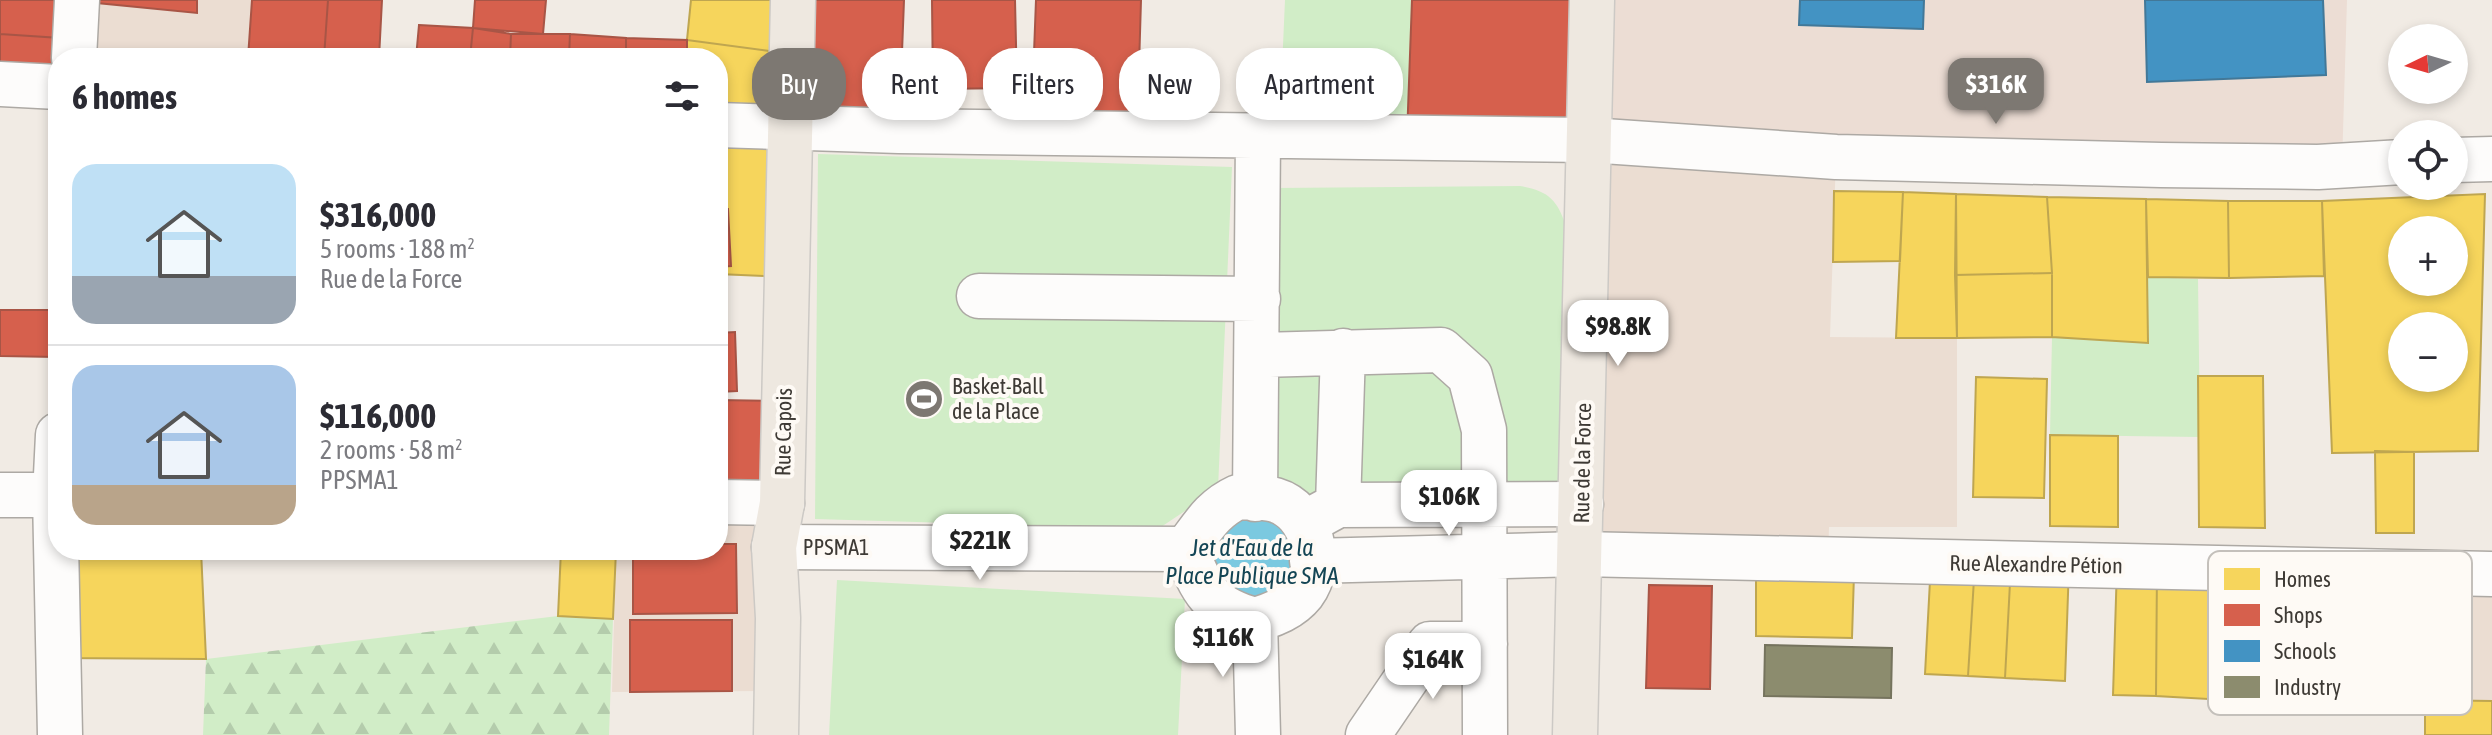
<!DOCTYPE html>
<meta charset="utf-8">
<style>
:root{--surface:#fff;--page:#f2f2f3;--text:#2b2b33;--muted:#7c7c81;--line:#e1e1e2;--accent:#7d7872}
body{margin:0;font-family:"Asap Condensed",sans-serif;background:var(--page);color:var(--text);height:100vh;display:flex;flex-direction:column;font-size:30px;white-space:nowrap}
*{box-sizing:border-box;margin:0}
p{font-size:26px;color:var(--muted)}
.icon{flex:none;width:44px;height:44px;fill:none;stroke:currentColor;stroke-width:2;stroke-linecap:round;stroke-linejoin:round}
.map{position:relative;flex:1;overflow:hidden}
.side{position:absolute;left:48px;top:48px;width:680px;height:512px;display:flex;flex-direction:column;background:var(--surface);border-radius:32px;box-shadow:0 4px 12px #0003}
.side>*{flex:none}
.banner{position:absolute;left:752px;top:48px;width:760px;height:72px;display:flex;gap:16px}
.needle{width:52px;rotate:265deg}
.buttons{position:absolute;left:2388px;top:24px;display:grid;gap:16px}
.buttons a{display:grid;place-items:center;width:80px;height:80px;border-radius:50%;background:var(--surface);box-shadow:0 4px 12px #0003;font-size:40px}
.price{position:absolute;translate:-50% -68px;padding:0 18px;border-radius:16px;background:#fff;color:#222;font-size:26px;line-height:52px;filter:drop-shadow(0 2px 4px #0008)}
.price::after{content:'';position:absolute;left:50%;top:48px;width:24px;height:18px;margin-left:-12px;background:inherit;clip-path:polygon(0 0,100% 0,50% 100%)}
.price.on{background:var(--accent);color:#fff}
ul{padding:0;list-style:none}
li{display:flex;align-items:center;gap:24px;height:200px;padding:0 24px}
li+li{border-top:2px solid var(--line)}
li span{display:grid;place-items:center;flex:none;width:224px;height:160px;border-radius:24px;color:#555}
li>.icon{margin-inline-start:auto}
span .icon{width:96px;height:96px;fill:#fffc;stroke-width:1}
li b{font-size:34px}
h2{display:flex;justify-content:space-between;align-items:center;height:96px;padding:0 24px;font-size:34px}
.pill{padding:0 28px;border-radius:32px;background:var(--surface);box-shadow:0 4px 12px #0003;font-size:28px;line-height:72px}
.pill.on{background:var(--accent);color:#fff}
.map>svg:first-child{display:block}
</style>
<div class="map">
<svg width="2492" height="735" viewBox="0 0 2492 735">
<defs>
<pattern id="forest-firs" width="22" height="20" patternUnits="userSpaceOnUse" patternTransform="scale(2)"><rect width="22" height="20" fill="#d1edc7"/><path d="M5 1l3.5 6h-7zM16 11l3.5 6h-7z" fill="#b4ccac"/></pattern>
</defs>
<rect width="100%" height="100%" fill="#f1ebe4"/>
<path fill="#ebddd2" d="M0,0H252L248,58H58Z
M1589,140L1836,157L1830,337L1957,338V527H1829L1828,560L1580,554Z
M718,502L782,503L777,691L612,692L616,550H718Z
M2374,571L2492,574V701L2373,700Z"/>
<path fill="#ecddd4" d="M1592,0H2347L2342,165L1589,140Z"/>
<path fill="#d1edc7" d="M1285,0H1412L1407,137L1279,136Z
M818,154L1232,167L1218,489L1158,529L815,519Z
M1520,186C1548,191 1557,199 1566,226L1561,527L1317,526L1271,492L1275,188Z
M2148,277L2198,279L2200,437L2050,435L2052,337L2147,343Z
M837,580L1185,599L1178,735H829Z"/>
<path fill="url(#forest-firs)" d="M558,616L613,619L609,735H203L206,659Z"/>
<path fill="#7bc9e0" d="M1222,510L1292,518L1302,595L1228,618L1197,536Z"/>
<path fill="#f6d55c" stroke="#bfa650" stroke-width="2" fill-rule="evenodd" d="M691,0H793L792,54L687,40Z
M687,40L792,54L790,128L718,125V58H687Z
M718,125L790,128L787,277L718,274Z
M1834,191L1903,192L1900,261L1833,262Z
M1903,192L1956,194L1957,338H1896Z
M1956,194L2047,197L2052,273L1955,275Z
M2485,194L2478,451L2332,453L2322,201ZM2402,230H2454V282H2402ZM2402,326H2454V378H2402Z
M2047,197L2146,199L2148,343L2052,337V273Z
M2146,199L2228,201L2229,278L2148,277Z
M2228,201H2322L2324,276L2229,278Z
M2052,273V337L1957,338L1955,275Z
M2198,376H2263L2265,528L2199,527Z
M1976,377L2047,379L2044,498L1973,497Z
M718,410H733L734,482H718Z
M2050,435L2118,436V527L2050,526Z
M2375,451L2414,452V533H2376Z
M58,550H201L206,659L58,658Z
M561,550H616L613,619L558,616Z
M1931,562L1975,563L1968,676L1925,674Z
M1975,563L2011,564L2005,678L1968,676Z
M2011,564L2069,565L2065,681L2005,678Z
M2117,566L2157,567L2156,696L2113,695Z
M2157,567L2211,568L2208,699L2156,696Z
M1756,573L1854,574L1852,638L1756,636Z
M2425,700L2492,701V735H2425Z"/>
<path fill="#d6604d" stroke="#a85546" stroke-width="2" d="M0,0H68L75,39L0,34Z
M197,0V13L77,1V0Z
M252,0H328L324,58H248Z
M328,0H382L379,58H324Z
M475,0H546L543,34L473,28Z
M793,0H904L899,131L790,128Z
M932,0H1015L1017,88L933,89Z
M1036,0H1141L1137,134L1031,133Z
M1412,0H1592L1589,140L1407,137Z
M419,25L473,28L470,58H416Z
M473,28L511,34L510,58H470Z
M0,34L75,39L58,87L0,84Z
M511,34H570L569,58H510Z
M570,34L626,38V58H569Z
M626,38L687,40V58H626Z
M728,209L731,266L718,267V210Z
M0,310H57L56,357L0,356Z
M735,332L737,391L718,392V333Z
M718,400L784,401L782,503L718,502Z
M718,544H736L737,613L633,614V550H718Z
M1649,585L1712,586L1710,689L1646,688Z
M630,620H732V691L630,692Z"/>
<path fill="#4393c3" stroke="#427898" stroke-width="2" d="M1800,0H1924L1923,29L1799,25Z
M2145,0H2323L2326,75L2147,82Z"/>
<path fill="#8c8c6e" stroke="#75735d" stroke-width="2" d="M1765,645L1892,648L1891,698L1764,696Z"/>
<g fill="none" stroke-linecap="round" stroke-linejoin="round">
<g stroke="#ada9a4" stroke-width="47">
<path id="minor" d="M74,58L77,0
M0,84L58,87
M718,125L899,131L1589,140L1836,157L2161,165L2318,167L2402,162
M2454,160L2492,159
M979,296L1258,299
M1258,355L1441,350L1470,376L1484,430L1485,735
M58,435L55,495L60,735
M0,495H58
M1238,497C1250,498 1265,497 1275,500C1312,511 1325,564 1303,593C1291,608 1273,615 1255,620C1210,608 1202,591 1186,549C1203,527 1212,509 1238,497Z
M1255,499L1258,136
M718,502L782,503
M1338,505L1343,351
M1305,523L1338,505L1581,504
M774,547L1186,549
M1312,561L1580,554L2492,574
M1255,620L1258,735
M1368,735L1430,644H1485"/>
</g>
<g stroke="#ccc9c5" stroke-width="47">
<path id="major" d="M776,735L778,618L774,547L782,503L793,0
M1575,735L1592,0"/>
</g>
<use href="#minor" stroke="#fdfcfb" stroke-width="44"/>
<use href="#major" stroke="#eee8e0" stroke-width="44"/>
</g>
<defs>
<g id="stadium-disc" transform="scale(2)"><circle r="9.5" fill="#7d7872" stroke="#fefaf5"/><path d="M0-5a6.5 5 0 1 0 0 10a6.5 5 0 1 0 0-10ZM-3.5-1.8h7v3.6h-7Z" fill="#fff"/></g>
</defs>
<g fill-rule="evenodd">
<use href="#stadium-disc" x="924" y="399"/>
</g>
<g text-anchor="middle" dominant-baseline="central" stroke-width="8" stroke-linejoin="round" paint-order="stroke">
<g font-size="22" fill="#3e3a35" stroke="#fefaf5" text-anchor="start">
<text x="952" y="386">Basket-Ball<tspan x="952" dy="25">de la Place</tspan></text>
</g>
<g font-size="22" fill="#3e3a35" stroke="#fefaf5">
<text transform="translate(783 432) rotate(-89)">Rue Capois</text>
<text transform="translate(1582 463) rotate(-89)">Rue de la Force</text>
<text x="836" y="547">PPSMA1</text>
<text transform="translate(2036 564) rotate(1)">Rue Alexandre Pétion</text>
</g>
<g font-size="24" font-style="italic" fill="#144554" stroke="#fefaf5">
<text x="1252" y="547">Jet d'Eau de la<tspan x="1252" dy="28">Place Publique SMA</tspan></text>
</g>
</g>
<rect x="2208" y="551" width="264" height="164" rx="12" fill="#fefaf5" stroke="#c4c0bb" stroke-width="2"/>
<rect x="2224" y="568" width="36" height="22" fill="#f6d55c"/>
<rect x="2224" y="604" width="36" height="22" fill="#d6604d"/>
<rect x="2224" y="640" width="36" height="22" fill="#4393c3"/>
<rect x="2224" y="676" width="36" height="22" fill="#8c8c6e"/>
<g font-size="22" fill="#3e3a35">
<text x="2274" y="587">Homes</text>
<text x="2274" y="623">Shops</text>
<text x="2274" y="659">Schools</text>
<text x="2274" y="695">Industry</text>
</g>
</svg>
<div class="buttons">
<a><svg class="needle" viewBox="-14 -14 28 28"><path d="M0-13l5 13h-10z" fill="#e53935"/><path d="M0 13l5-13h-10z" fill="#7c7c81"/></svg></a>
<a><svg class="icon" aria-label="locate" viewBox="0 0 24 24"><circle cx="12" cy="12" r="6"/><path d="M12 2v4M12 18v4M2 12h4M18 12h4"/></svg></a>
<a>+</a>
<a>−</a>
</div>
<b class="price on" style="left:1996px;top:126px">$316K</b>
<b class="price" style="left:1618px;top:368px">$98.8K</b>
<b class="price" style="left:1449px;top:538px">$106K</b>
<b class="price" style="left:980px;top:582px">$221K</b>
<b class="price" style="left:1223px;top:679px">$116K</b>
<b class="price" style="left:1433px;top:701px">$164K</b>
<div class="banner">
<a class="pill on">Buy</a>
<a class="pill">Rent</a>
<a class="pill">Filters</a>
<a class="pill">New</a>
<a class="pill">Apartment</a>
</div>
<section class="side">
<h2>6 homes<svg class="icon" aria-label="filters" viewBox="0 0 24 24"><path d="M4 7h16M4 17h16"/><circle cx="9" cy="7" r="2"/><circle cx="15" cy="17" r="2"/></svg></h2>
<ul>
<li><span style="background:linear-gradient(#bfe0f5 70%,#9aa5b1 0)"><svg class="icon" aria-label="home" viewBox="0 0 24 24"><path d="M3 11l9-7 9 7M6 9v11h12V9"/></svg></span><div><b>$316,000</b><p>5 rooms · 188 m²</p><p>Rue de la Force</p></div></li>
<li><span style="background:linear-gradient(#a9c7e8 75%,#b9a48a 0)"><svg class="icon" aria-label="home" viewBox="0 0 24 24"><path d="M3 11l9-7 9 7M6 9v11h12V9"/></svg></span><div><b>$116,000</b><p>2 rooms · 58 m²</p><p>PPSMA1</p></div></li>
</ul>
</section>
</div>
